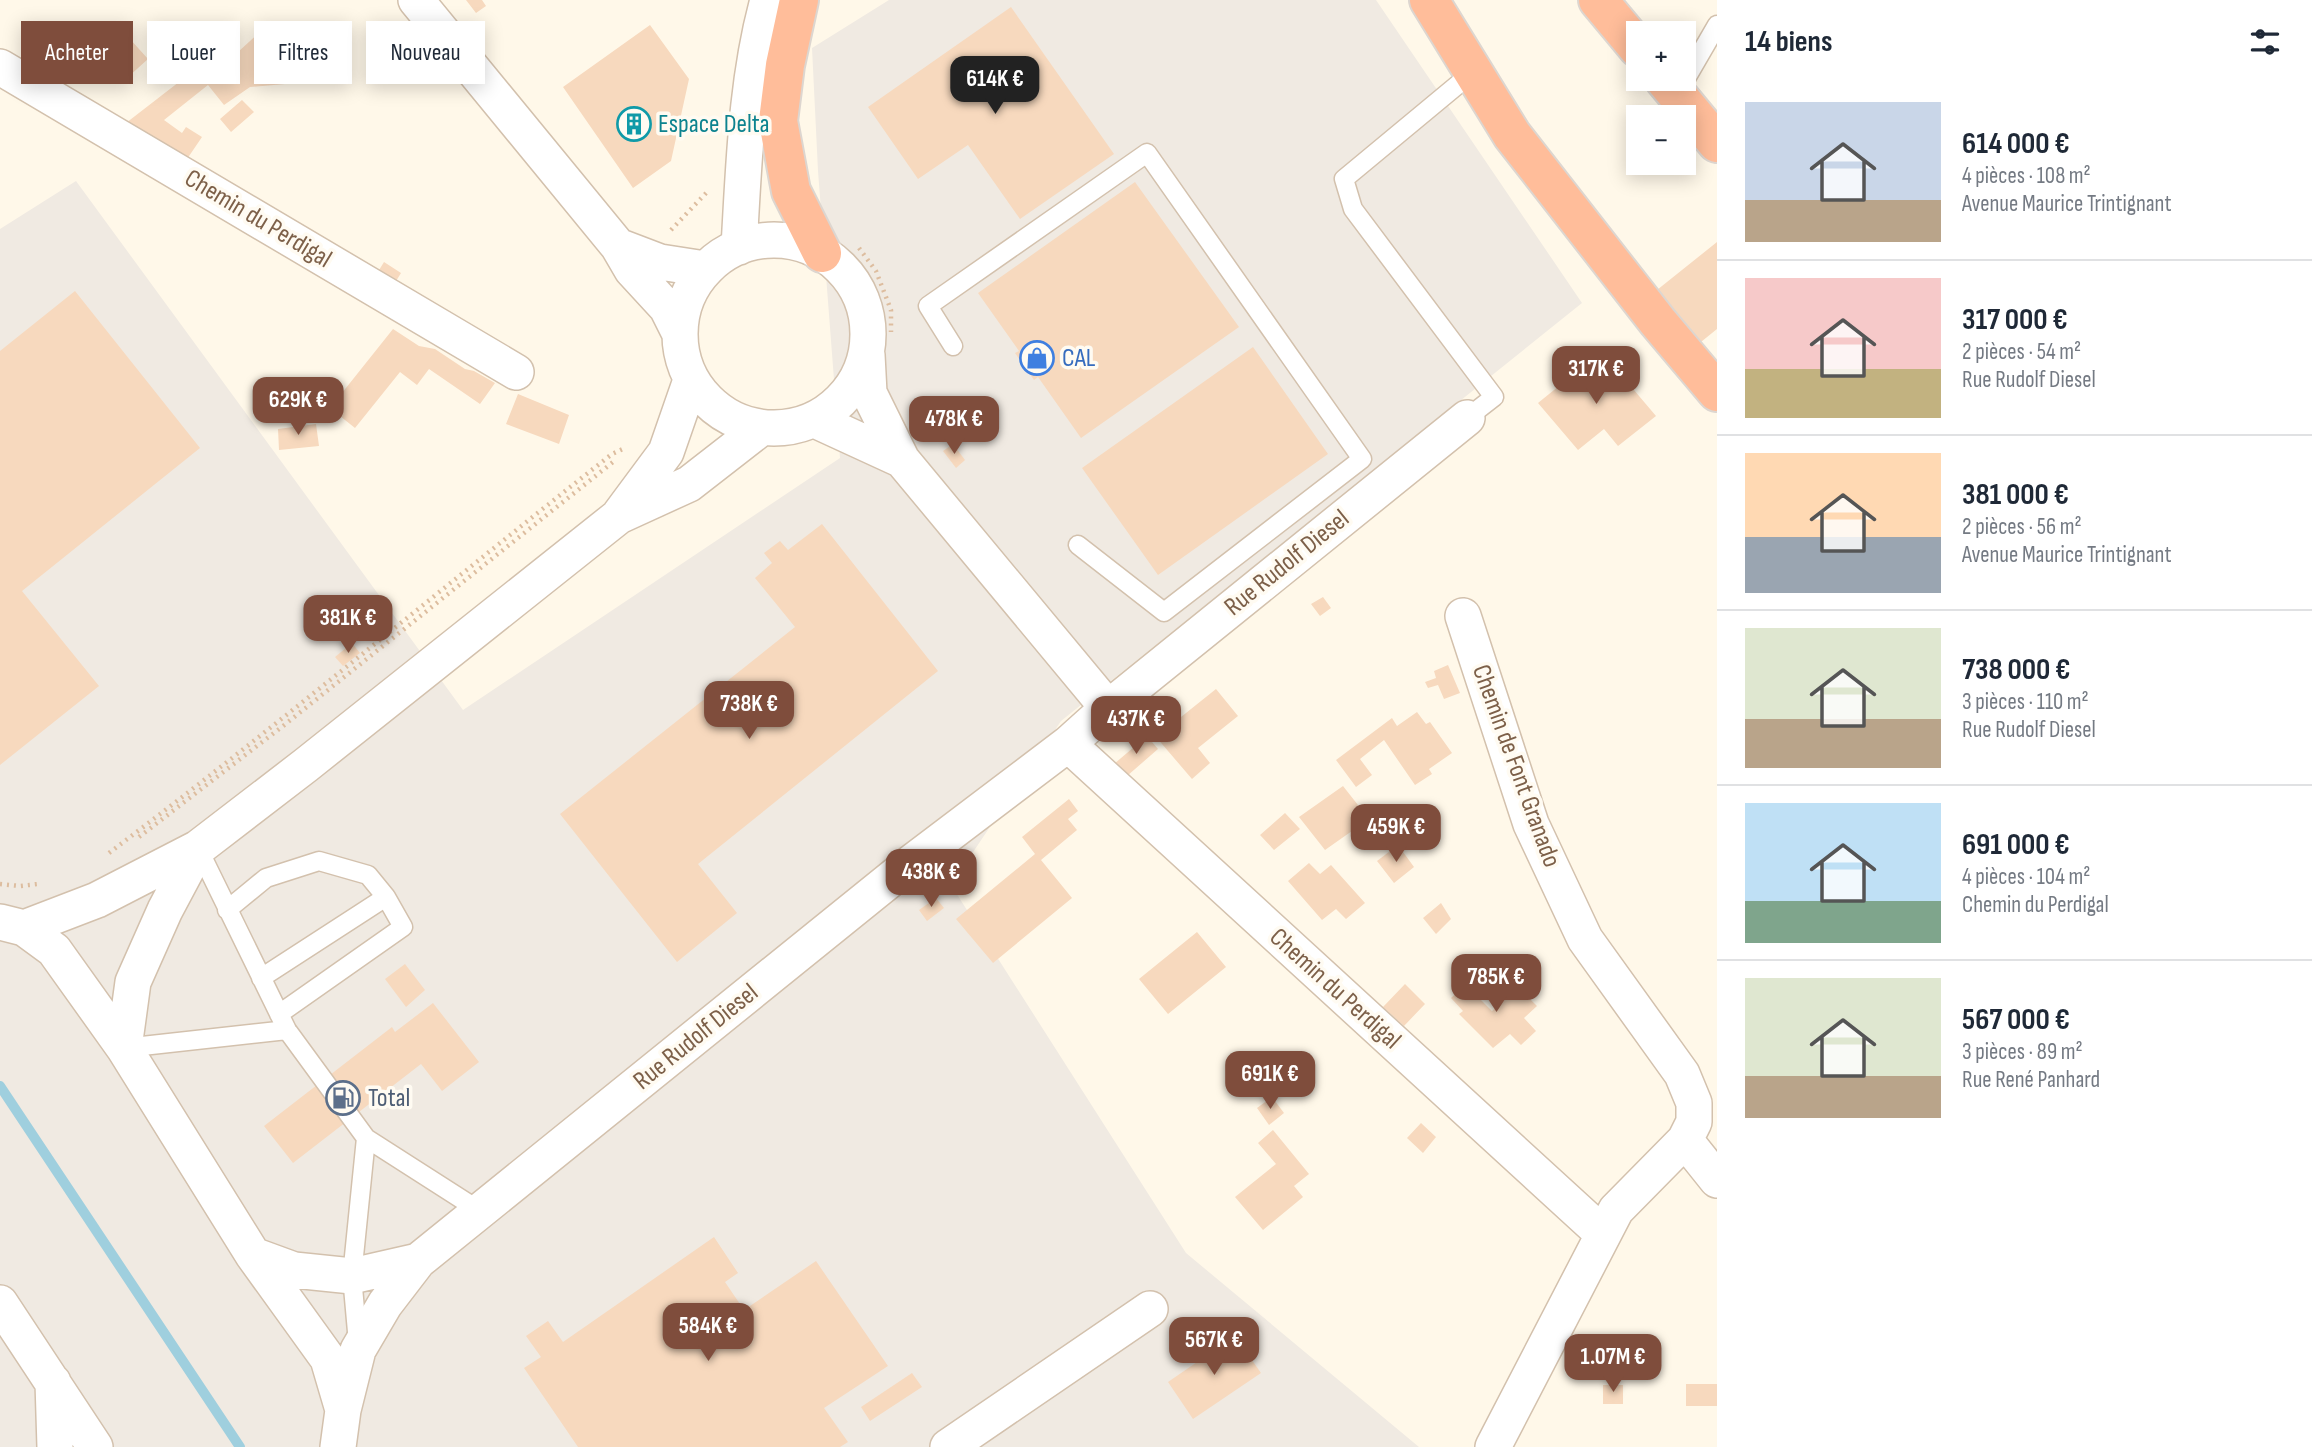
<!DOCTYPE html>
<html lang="fr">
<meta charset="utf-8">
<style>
:root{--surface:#fff;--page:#f2f2f3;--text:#1f2937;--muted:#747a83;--line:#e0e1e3;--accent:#7f4d3c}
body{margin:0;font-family:"Sofia Sans Condensed",sans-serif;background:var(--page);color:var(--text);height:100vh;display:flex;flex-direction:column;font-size:26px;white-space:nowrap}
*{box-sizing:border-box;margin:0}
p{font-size:23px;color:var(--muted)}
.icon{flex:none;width:38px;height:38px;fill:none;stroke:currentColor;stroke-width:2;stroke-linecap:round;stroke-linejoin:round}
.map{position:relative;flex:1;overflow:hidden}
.details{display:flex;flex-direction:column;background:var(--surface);width:595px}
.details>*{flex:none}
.hud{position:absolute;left:21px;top:21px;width:665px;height:63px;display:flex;gap:14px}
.tools{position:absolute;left:1626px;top:21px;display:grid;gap:14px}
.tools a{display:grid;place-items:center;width:70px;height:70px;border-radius:0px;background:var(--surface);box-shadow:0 4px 18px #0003;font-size:35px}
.price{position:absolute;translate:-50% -60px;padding:0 16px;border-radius:14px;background:var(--accent);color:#fff;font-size:23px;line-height:46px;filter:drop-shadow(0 2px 4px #0008)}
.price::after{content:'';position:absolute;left:50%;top:42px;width:21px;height:16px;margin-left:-10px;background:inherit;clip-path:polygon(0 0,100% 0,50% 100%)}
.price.current{background:#222;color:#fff}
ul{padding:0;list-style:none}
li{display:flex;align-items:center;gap:21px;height:175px;padding:0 28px}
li+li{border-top:2px solid var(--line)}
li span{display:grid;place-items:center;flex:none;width:196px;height:140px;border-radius:0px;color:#555}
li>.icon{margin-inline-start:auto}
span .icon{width:84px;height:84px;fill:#fffc;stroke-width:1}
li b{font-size:30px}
h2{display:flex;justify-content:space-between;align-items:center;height:84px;padding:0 28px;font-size:30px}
.chip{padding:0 24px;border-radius:0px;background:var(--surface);box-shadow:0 4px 18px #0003;font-size:24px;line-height:63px}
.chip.current{background:var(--accent);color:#fff}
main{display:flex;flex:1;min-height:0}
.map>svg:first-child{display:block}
</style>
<main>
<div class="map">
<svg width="1717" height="1447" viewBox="0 0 1717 1447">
<rect width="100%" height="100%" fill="#fff8e9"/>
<path fill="#f0eae2" d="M889,0H1376L1582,303L1061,721L951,885L1186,1253L1419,1447H0V229L76,181L463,710L840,458L818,171L812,48Z"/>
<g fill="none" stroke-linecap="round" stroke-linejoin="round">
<path stroke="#9fcfde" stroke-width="10" d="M0,1086L240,1447"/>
</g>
<path fill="#f7d9be" d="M466,0H482L486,6L476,13Z
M1011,7L1114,154L1020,219L968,145L918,179L868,107Z
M650,25L689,79L671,161L633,188L563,87Z
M262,30L279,49L285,84L250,87L224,105L208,85L164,120L182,133L186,127L202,137L185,162L126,123L210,58V48L238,52Z
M130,39L148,59L127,78L120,71L110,80L97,69Z
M242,100L254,112L231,132L220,119Z
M1135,182L1239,327L1081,438L1038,377L1034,380L1015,353L1019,351L978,293Z
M1717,242V329L1670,367L1627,314Z
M384,262L401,273L393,286L376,275Z
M75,291L200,448L22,591L99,686L0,765V351Z
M393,329L419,346L435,349L465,369L474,371L495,383L480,404L429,369L417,385L400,372L355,428L330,408Z
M1253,347L1328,454L1158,575L1082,468Z
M1597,355L1624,387L1628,383L1656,416L1618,446L1604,429L1578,450L1538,403Z
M518,394L569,415L559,444L506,424Z
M316,424L319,446L279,450L278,429Z
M953,444L965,460L956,468L943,451Z
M822,524L938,671L698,864L737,913L677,962L560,814L795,627L755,578L772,563L764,553L780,541L788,550Z
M1323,597L1331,608L1320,616L1311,604Z
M352,643L360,653L343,666L335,657Z
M1448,665L1460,693L1444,699L1438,685L1428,688L1425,682L1436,678L1434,671Z
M1216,689L1238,716L1198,748L1210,763L1192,779L1156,737Z
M1417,712L1426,724L1430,722L1452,753L1429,769L1432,774L1415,785L1384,740L1360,759L1372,775L1356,787L1336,760L1392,718L1397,726Z
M1147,736L1158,749L1127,776L1114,764Z
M1343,786L1369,819L1325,850L1299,817Z
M1069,799L1078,811L1068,819L1077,830L1041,860L1072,898L993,963L956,919L1035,854L1022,837Z
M1285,813L1300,829L1274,850L1260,835Z
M1398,845L1414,867L1394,883L1377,861Z
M1309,863L1320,874L1331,865L1365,903L1346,919L1336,909L1322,920L1288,881Z
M936,898L944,908L927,921L919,910Z
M1441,903L1451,919L1436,934L1423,918Z
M1197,932L1226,967L1168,1014L1139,979Z
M405,964L425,990L406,1007L385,979Z
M1473,977L1485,989L1477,996L1492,1011L1518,987L1537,1006L1524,1018L1536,1031L1521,1045L1510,1034L1493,1048L1459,1014L1463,1011L1451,998Z
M1405,984L1425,1004L1404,1026L1383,1007Z
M433,1003L479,1062L442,1091L421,1064L293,1163L264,1126L392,1027L395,1032Z
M1272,1097L1284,1113L1269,1125L1257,1108Z
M1421,1123L1436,1137L1423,1153L1407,1138Z
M1273,1130L1309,1174L1294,1186L1303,1197L1263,1230L1235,1197L1276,1164L1258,1143Z
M714,1237L738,1273L725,1282L744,1310L816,1261L888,1366L824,1408L848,1442L840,1447H578L524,1368L541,1357L526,1336L548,1321L563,1342Z
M1235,1336L1261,1373L1193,1419L1168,1382Z
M912,1373L922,1387L870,1421L861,1407Z
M1686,1384H1717V1406H1686Z
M1603,1385H1623V1404H1603Z"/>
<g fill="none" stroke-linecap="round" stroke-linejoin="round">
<g stroke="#d3c1ad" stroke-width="21">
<path id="lane" d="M1677,94L1717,25
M953,346L928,306L1147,153L1362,459L1164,612L1078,545
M1467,418L1494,397L1353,209L1344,179L1473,72
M198,848L287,1030L366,1138L480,1211
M227,910L266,878L319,861L368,875L386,897L261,978
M279,1014L403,927L386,897
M124,1048L287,1030
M358,1343L352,1276L366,1138"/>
</g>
<g stroke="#d3c1ad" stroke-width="38">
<path id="street" d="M416,0L618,246L632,270L667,308L679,332
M0,67L516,372
M680 334a94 94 0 1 1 188 0a94 94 0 1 1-188 0Z
M618,246L660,262L705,269
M739,247C744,164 746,80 768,0
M867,355L869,393L902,460L1108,708L1467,418
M815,420L902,460
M620,514L666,452L691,380
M1463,616L1531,824L1585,939L1682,1074L1694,1103V1122L1685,1140L1616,1210L1493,1447
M1068,744L1603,1234
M0,922L24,928L54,950L124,1048L253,1255L328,1359L343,1410L338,1447
M24,928L97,900L198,848L306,765L619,516L689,484L761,428
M124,1048L133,982L165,910L198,848
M1685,1140L1717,1180
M253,1255L294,1270L352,1276L418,1261
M0,1303L95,1447
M53,1382L55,1447
M343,1410L358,1350L385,1304L418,1261L907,866L1068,744L1108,708
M948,1447L1150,1309"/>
</g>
<g stroke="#ddd6d0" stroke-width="42">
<path id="highway" d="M799,0L785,65L778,121L791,191L822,253
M1429,0L1512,135L1658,322L1717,392
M1598,0L1638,48
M1664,79L1717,143"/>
</g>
<path stroke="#ddbd9f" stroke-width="4.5" stroke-dasharray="2 5" stroke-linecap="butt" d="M671,230L708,191
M859,248L876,271L891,310V332
M139,837L283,726L613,462
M109,853C280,724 444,586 612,454L625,448
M0,884L20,886L38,884"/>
<use href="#lane" stroke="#fff" stroke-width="18"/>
<use href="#street" stroke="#fff" stroke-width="35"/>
<use href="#highway" stroke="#ffbd9a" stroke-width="38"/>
</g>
<defs>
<g id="building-ring" transform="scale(1.75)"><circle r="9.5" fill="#fffbf2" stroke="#0f9aa8" stroke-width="1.5"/><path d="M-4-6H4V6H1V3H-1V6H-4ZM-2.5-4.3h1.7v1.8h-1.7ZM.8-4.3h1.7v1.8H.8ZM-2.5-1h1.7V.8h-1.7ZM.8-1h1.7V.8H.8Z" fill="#0f9aa8"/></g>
<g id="shop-ring" transform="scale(1.75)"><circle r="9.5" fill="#fffbf2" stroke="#3f7fe0" stroke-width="1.5"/><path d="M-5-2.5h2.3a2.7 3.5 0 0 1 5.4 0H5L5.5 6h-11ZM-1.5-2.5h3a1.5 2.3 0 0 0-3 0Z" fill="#3f7fe0"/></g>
<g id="fuel-ring" transform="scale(1.75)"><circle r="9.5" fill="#fffbf2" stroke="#5c6f8a" stroke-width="1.5"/><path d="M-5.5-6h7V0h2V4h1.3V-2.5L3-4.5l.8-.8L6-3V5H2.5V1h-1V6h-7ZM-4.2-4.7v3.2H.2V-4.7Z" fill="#5c6f8a"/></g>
</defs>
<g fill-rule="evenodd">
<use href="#building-ring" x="634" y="124"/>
<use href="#shop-ring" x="1037" y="358"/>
<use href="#fuel-ring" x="343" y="1098"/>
</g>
<g text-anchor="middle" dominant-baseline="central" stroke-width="7" stroke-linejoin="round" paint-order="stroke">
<g font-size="26" fill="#0d838f" stroke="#fffbf2" text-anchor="start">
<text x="658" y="124">Espace Delta</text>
</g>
<g font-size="26" fill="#7d6049" stroke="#fffbf2">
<text transform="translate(258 219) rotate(31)">Chemin du Perdigal</text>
<text transform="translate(1287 563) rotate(-39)">Rue Rudolf Diesel</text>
<text transform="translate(1516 766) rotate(70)">Chemin de Font Granado</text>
<text transform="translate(1335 989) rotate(42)">Chemin du Perdigal</text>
<text transform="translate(696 1037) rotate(-39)">Rue Rudolf Diesel</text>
</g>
<g font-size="26" fill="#366cbe" stroke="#fffbf2" text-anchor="start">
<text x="1062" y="358">CAL</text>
</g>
<g font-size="26" fill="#4e5e75" stroke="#fffbf2" text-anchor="start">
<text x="368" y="1098">Total</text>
</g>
</g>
</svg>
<div class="tools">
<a>+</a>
<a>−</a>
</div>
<b class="price current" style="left:995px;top:116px">614K €</b>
<b class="price" style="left:1596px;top:406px">317K €</b>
<b class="price" style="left:298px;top:437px">629K €</b>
<b class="price" style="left:954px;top:456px">478K €</b>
<b class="price" style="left:348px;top:655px">381K €</b>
<b class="price" style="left:749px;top:741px">738K €</b>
<b class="price" style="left:1136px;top:756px">437K €</b>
<b class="price" style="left:1396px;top:864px">459K €</b>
<b class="price" style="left:931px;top:909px">438K €</b>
<b class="price" style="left:1496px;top:1014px">785K €</b>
<b class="price" style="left:1270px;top:1111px">691K €</b>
<b class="price" style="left:708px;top:1363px">584K €</b>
<b class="price" style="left:1214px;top:1377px">567K €</b>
<b class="price" style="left:1613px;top:1394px">1.07M €</b>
<div class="hud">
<a class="chip current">Acheter</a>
<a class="chip">Louer</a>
<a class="chip">Filtres</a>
<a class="chip">Nouveau</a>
</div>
</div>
<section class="details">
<h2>14 biens<svg class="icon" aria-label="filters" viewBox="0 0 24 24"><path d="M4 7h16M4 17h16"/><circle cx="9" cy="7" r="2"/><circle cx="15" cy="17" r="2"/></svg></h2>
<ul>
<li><span style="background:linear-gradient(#c9d6e8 70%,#b9a48a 0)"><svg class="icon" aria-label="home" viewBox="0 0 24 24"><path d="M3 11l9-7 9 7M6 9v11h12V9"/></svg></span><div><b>614 000 €</b><p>4 pièces · 108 m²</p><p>Avenue Maurice Trintignant</p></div></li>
<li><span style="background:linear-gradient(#f6c9c9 65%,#c2b280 0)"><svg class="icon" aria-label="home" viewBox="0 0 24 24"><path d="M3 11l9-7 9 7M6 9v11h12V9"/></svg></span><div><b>317 000 €</b><p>2 pièces · 54 m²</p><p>Rue Rudolf Diesel</p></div></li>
<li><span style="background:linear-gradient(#ffd9b3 60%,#9aa5b1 0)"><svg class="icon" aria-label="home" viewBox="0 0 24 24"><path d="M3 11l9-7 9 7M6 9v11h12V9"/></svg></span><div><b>381 000 €</b><p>2 pièces · 56 m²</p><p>Avenue Maurice Trintignant</p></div></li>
<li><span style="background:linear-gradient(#dfe7d0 65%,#b9a48a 0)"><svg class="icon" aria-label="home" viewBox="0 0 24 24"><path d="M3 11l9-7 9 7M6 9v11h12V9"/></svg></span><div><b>738 000 €</b><p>3 pièces · 110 m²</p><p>Rue Rudolf Diesel</p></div></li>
<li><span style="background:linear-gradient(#bfe0f5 70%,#7fa58c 0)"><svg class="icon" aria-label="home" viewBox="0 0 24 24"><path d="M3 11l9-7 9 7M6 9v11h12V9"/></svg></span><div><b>691 000 €</b><p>4 pièces · 104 m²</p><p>Chemin du Perdigal</p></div></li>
<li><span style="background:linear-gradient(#dfe7d0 70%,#b9a48a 0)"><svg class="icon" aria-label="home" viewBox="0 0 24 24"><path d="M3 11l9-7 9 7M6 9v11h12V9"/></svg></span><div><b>567 000 €</b><p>3 pièces · 89 m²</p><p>Rue René Panhard</p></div></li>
</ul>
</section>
</main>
